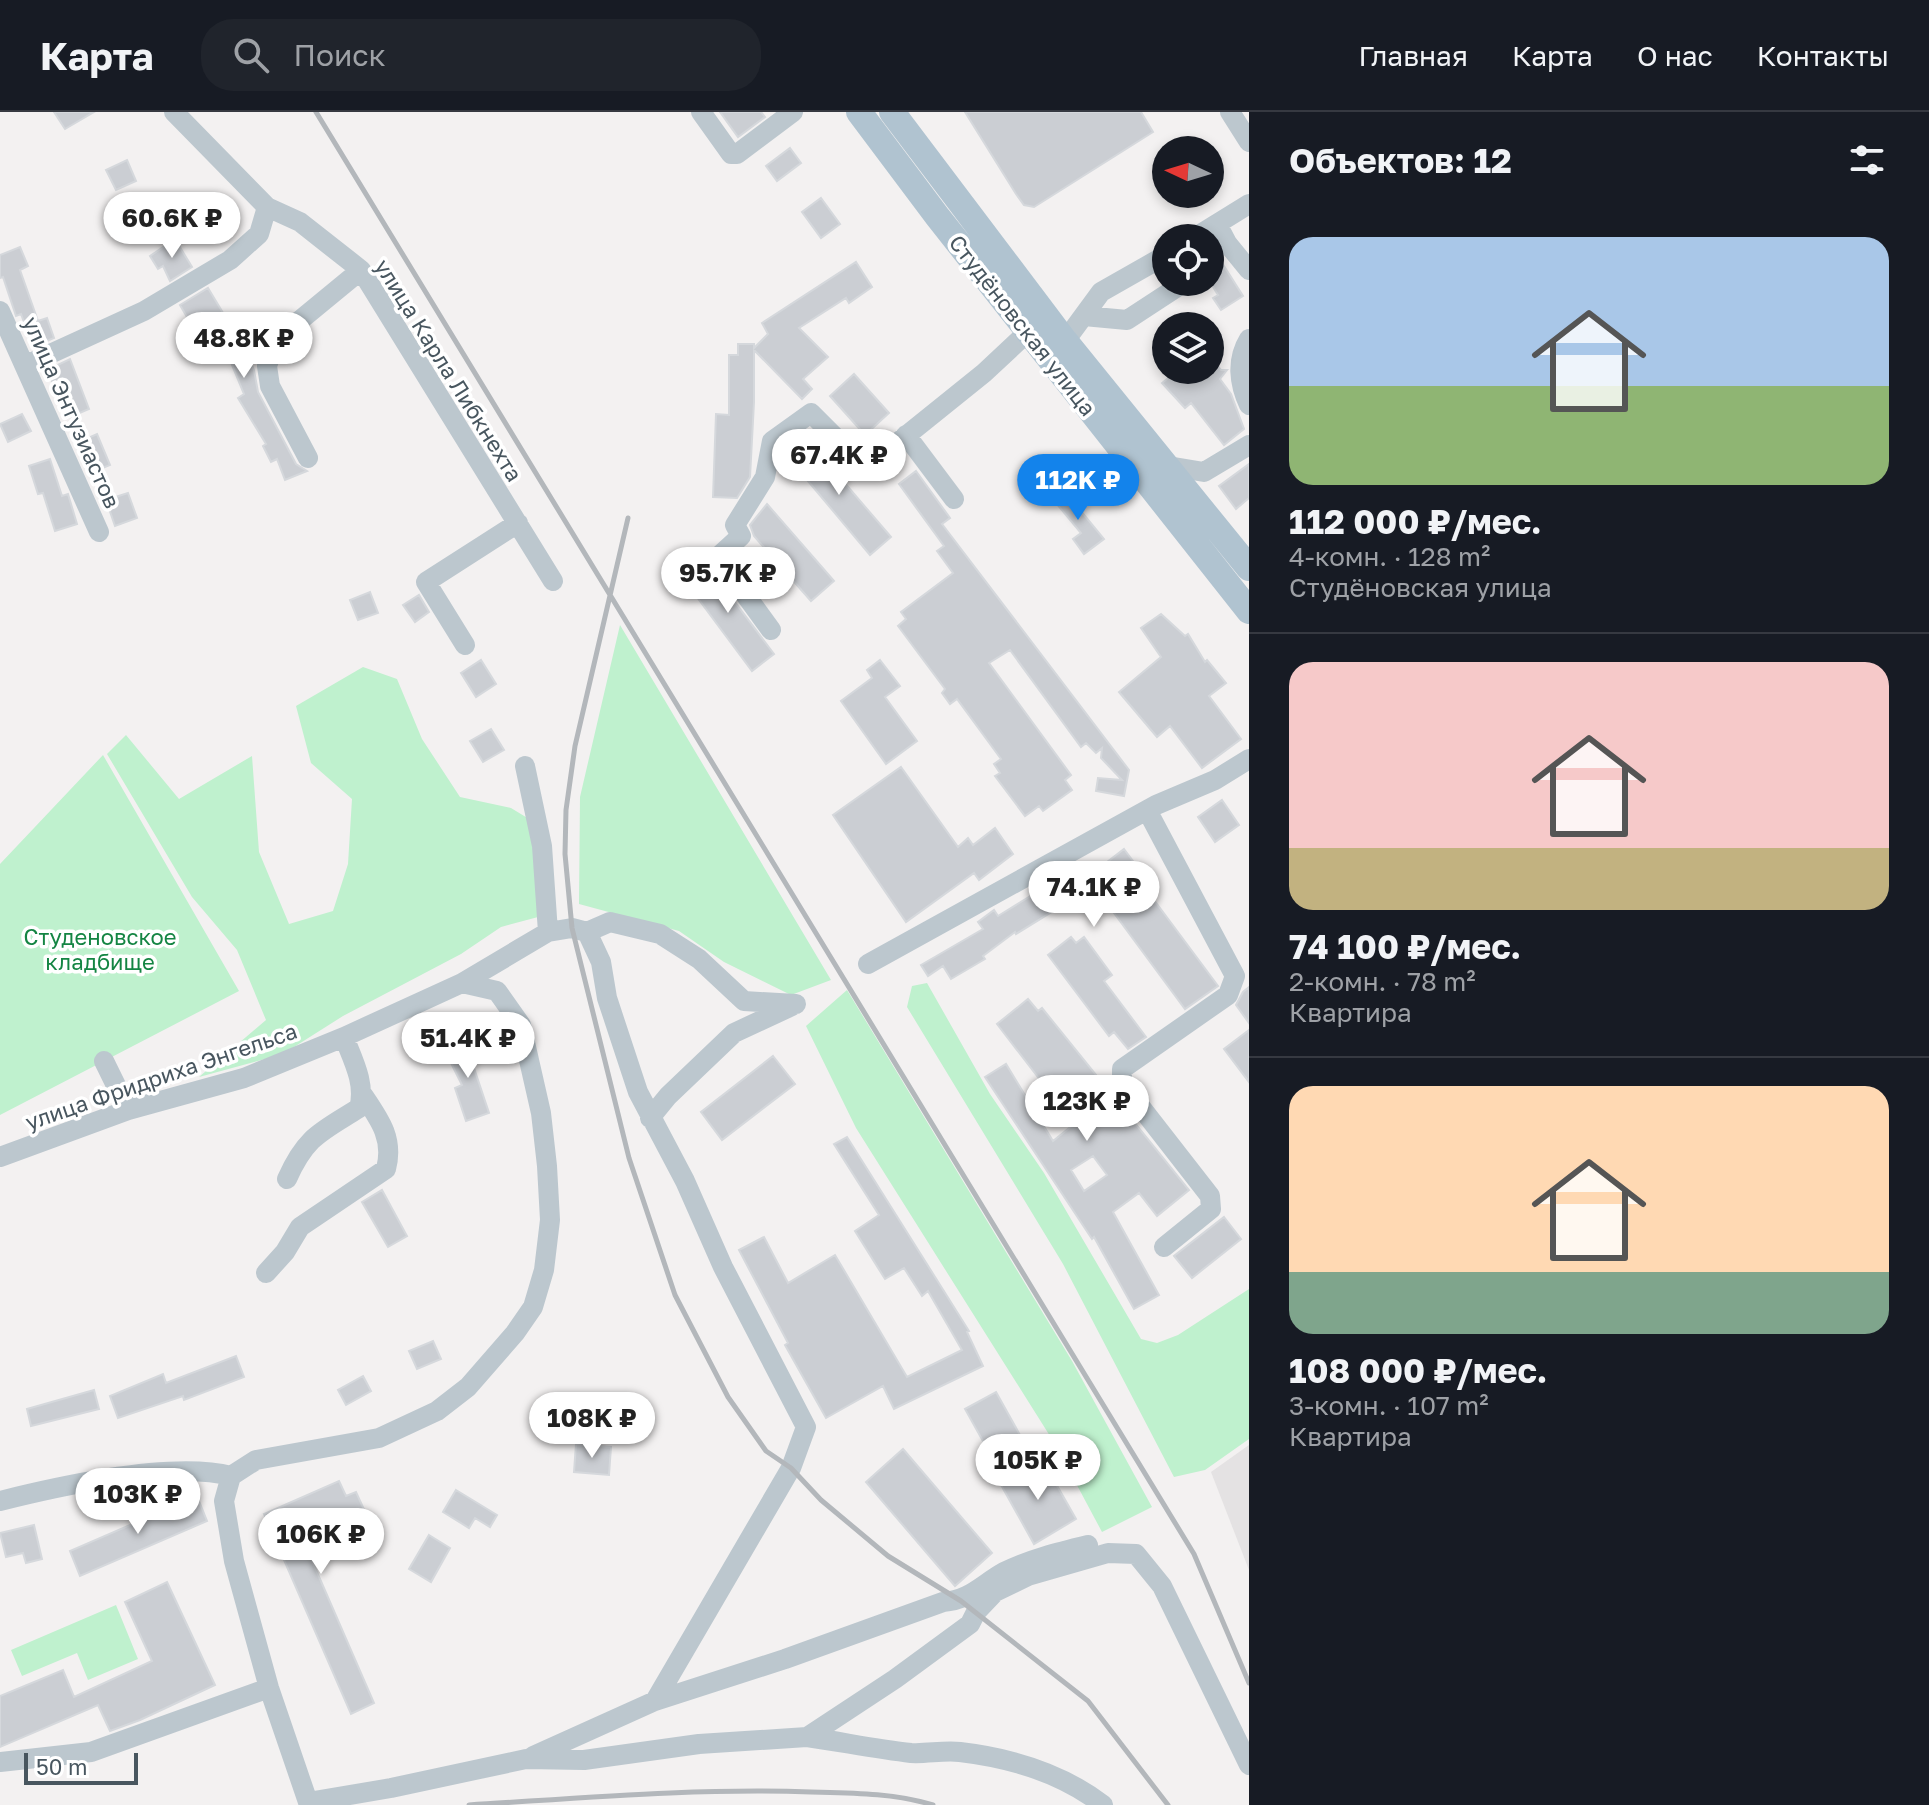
<!DOCTYPE html>
<html lang="ru">
<meta charset="utf-8">
<style>
:root{--surface:#171b24;--page:#20242c;--text:#f1f3f6;--muted:#9ea1a6;--line:#363941;--accent:#1383eb}
body{margin:0;font-family:"Golos Text",sans-serif;background:var(--page);color:var(--text);height:100vh;display:flex;flex-direction:column;font-size:30px;white-space:nowrap}
*{box-sizing:border-box;margin:0}
p{font-size:26px;color:var(--muted)}
.icon{flex:none;width:44px;height:44px;fill:none;stroke:currentColor;stroke-width:2;stroke-linecap:round;stroke-linejoin:round}
.map{position:relative;flex:1;overflow:hidden}
.drawer{display:flex;flex-direction:column;background:var(--surface);width:680px}
.drawer>*{flex:none}
.needle{width:52px;rotate:274deg}
.buttons{position:absolute;left:1152px;top:24px;display:grid;gap:16px}
.buttons a{display:grid;place-items:center;width:72px;height:72px;border-radius:50%;background:var(--surface);box-shadow:0 4px 12px #0003;font-size:40px}
.scale{position:absolute;left:24px;bottom:20px;width:114px;box-sizing:border-box;padding-left:8px;border:4px solid #48565f;border-top:0;font-size:22px;line-height:28px;white-space:nowrap;color:#48565f;-webkit-text-stroke:6px #fff;paint-order:stroke}
.price{position:absolute;translate:-50% -68px;padding:0 18px;border-radius:28px;background:#fff;color:#222;font-size:26px;line-height:52px;filter:drop-shadow(0 2px 4px #0008)}
.price::after{content:'';position:absolute;left:50%;top:48px;width:24px;height:18px;margin-left:-12px;background:inherit;clip-path:polygon(0 0,100% 0,50% 100%)}
.price.on{background:var(--accent);color:#fff}
ul{padding:0;list-style:none}
li{display:grid;align-content:center;gap:16px;height:424px;padding:0 40px}
li+li{border-top:2px solid var(--line)}
li span{display:grid;place-items:center;height:248px;border-radius:24px;color:#555}
li>.icon{margin-inline-start:auto}
span .icon{width:144px;height:144px;fill:#fffc;stroke-width:1}
li b{font-size:34px}
h2{display:flex;justify-content:space-between;align-items:center;height:96px;padding:0 40px;font-size:34px}
header{display:flex;align-items:center;gap:48px;box-sizing:border-box;height:112px;padding:0 40px;background:var(--surface);border-bottom:2px solid var(--line)}
header strong{font-size:38px}
nav{display:flex;gap:44px;margin-inline-start:auto;font-size:28px}
.search{width:560px;height:72px;background:var(--page);display:flex;align-items:center;gap:20px;box-sizing:border-box;padding:0 28px;border-radius:32px;color:var(--muted);font-size:30px}
main{display:flex;flex:1;min-height:0}
.map>svg:first-child{display:block}
</style>
<header>
<strong>Карта</strong>
<div class="search"><svg class="icon" aria-label="search" viewBox="0 0 24 24"><circle cx="10" cy="10" r="6"/><path d="M15 15l6 6"/></svg>Поиск</div>
<nav><a>Главная</a><a>Карта</a><a>О нас</a><a>Контакты</a></nav>
</header>
<main>
<div class="map">
<svg width="1249" height="1693" viewBox="0 0 1249 1693">
<rect width="100%" height="100%" fill="#f3f1f1"/>
<path fill="#e4e2e3" d="M1249,1333V1458L1211,1360Z"/>
<path fill="#bff1ce" d="M620,513L831,868L791,883L724,850L679,819L579,792L580,685Z
M363,555L397,567L422,627L460,685L511,696L534,710L553,801L501,815L461,842L343,904L283,942L199,965L266,908L237,838L192,785L107,642L126,623L179,687L252,644L259,740L289,812L333,799L348,752L352,687L311,651L296,594Z
M103,643L239,879L0,1003V752Z
M927,871L990,982L1044,1061L1141,1227L1157,1231L1178,1223L1249,1177V1327L1205,1358L1174,1365L1063,1152L907,895L912,874Z
M847,878L1072,1249L1152,1395L1102,1420L1055,1332L856,1016L806,914Z
M116,1493L138,1547L88,1568L77,1541L22,1564L11,1538Z"/>
<path fill="#cbced3" stroke="#d5d8dc" stroke-width="2" fill-rule="evenodd" d="M54,0H94L65,17Z
M720,0H761L765,5L738,25Z
M965,0H1141L1153,20L1034,95L1024,93L1016,82Z
M790,36L801,51L777,69L766,54Z
M127,48L136,69L116,78L106,58Z
M821,86L840,112L821,126L802,100Z
M175,127L192,155L170,169L163,154L158,157L150,144Z
M1210,132L1243,184L1221,198L1213,186L1218,183L1210,170Z
M20,135L28,154L20,158L38,209L47,206L54,226L33,235L21,202L16,204L3,165L0,166V143Z
M856,150L872,175L849,191L846,186L799,216L828,245L803,267L812,277L802,287L754,238V290L750,365L737,386L713,385L716,302L729,303V243H738V232H754V236L768,222L762,211Z
M208,176L246,239L254,258L258,280L296,352L307,359L285,368L277,347L271,350L263,334L266,332L238,286L244,282L232,253L234,252L206,204L191,212L180,193Z
M1210,245L1221,258H1227L1220,267L1231,282L1244,317L1224,333L1191,291L1185,296L1162,271L1178,258H1210Z
M70,247L89,297L68,306L47,258Z
M854,262L889,301L865,323L830,284Z
M22,302L31,319L8,330L0,312Z
M97,322L110,353L93,360L79,330Z
M807,327L891,425L870,443L787,344Z
M50,347L62,384L68,382L77,412L55,419L43,381L38,382L29,354Z
M1249,352V386L1236,397L1219,374Z
M916,359L950,406L942,412L1129,658L1124,684L1096,679L1098,666L1122,668L1101,646L1102,636L1096,641L1086,631L1081,635L1010,538L989,551L1071,663L1065,668L1072,678L1043,699L1039,694L1025,704L995,664L1000,661L994,652L1001,647L957,587L950,592L942,581L945,577L898,514L906,507L901,500L953,461L937,439L944,434L899,372Z
M1062,376L1104,427L1084,442L1073,427L1081,421L1051,385Z
M128,381L137,406L115,414L106,388Z
M767,392L834,469L811,489L754,424L750,413Z
M706,441L707,453L774,542L752,559L682,465L703,449L700,446Z
M370,480L378,501L358,508L350,488Z
M419,483L429,500L415,510L403,493Z
M1161,502L1185,524L1188,522L1205,550L1207,548L1226,571L1209,584L1241,627L1202,656L1170,614L1157,625L1119,580L1161,545L1141,516Z
M481,548L496,572L476,585L461,561Z
M880,548L900,574L885,585L917,629L886,652L841,589L872,566L867,558Z
M491,617L504,638L483,650L470,629Z
M901,655L958,735L968,726L973,733L995,716L1013,742L979,768L974,761L906,810L833,703Z
M1222,688L1239,713L1215,730L1198,705Z
M1124,737L1133,749L1128,753L1218,874L1185,897L1094,774L1016,822L1015,820L983,844L985,847L951,867L943,854L928,864L921,853L983,817L978,810L994,798L998,804L1068,761L1076,774Z
M1071,825L1076,831L1084,825L1112,863L1104,869L1146,925L1128,937L1114,920L1109,924L1048,843Z
M1249,875V911L1236,893L1243,880Z
M1028,887L1038,899L1042,896L1189,1078L1157,1104L1139,1081L1113,1100L1159,1183L1134,1197L1094,1125L1092,1127L985,965L1006,952L1053,1029L1074,1012L997,912ZM1093,1044L1107,1063L1084,1079L1071,1058Z
M1249,918V970L1224,937Z
M470,927L480,950L473,953L489,1001L466,1009L455,976L462,973L445,939Z
M773,944L795,972L722,1028L701,1000Z
M847,1025L969,1219L967,1220L983,1254L894,1297L883,1274L826,1306L785,1233L788,1231L739,1138L764,1125L788,1171L835,1143L907,1265L962,1238L928,1179L922,1184L904,1156L885,1167L855,1119L879,1103L834,1032Z
M382,1078L407,1124L388,1135L362,1090Z
M1224,1105L1241,1127L1192,1166L1174,1144Z
M433,1229L441,1247L417,1257L409,1239Z
M236,1244L244,1265L184,1288L183,1284L118,1306L110,1284L163,1262L166,1271Z
M363,1264L371,1279L346,1293L338,1278Z
M94,1278L99,1297L31,1314L27,1297Z
M996,1280L1020,1323L989,1340L965,1297Z
M551,1288L558,1308L540,1314L534,1294Z
M576,1332L611,1335L609,1363L574,1360Z
M903,1337L992,1441L955,1474L866,1370Z
M1043,1349L1076,1407L1034,1432L1001,1373Z
M339,1369L346,1384L356,1380L367,1404L319,1425L324,1437L310,1444L374,1591L351,1602L264,1402Z
M456,1378L497,1403L490,1415L475,1406L469,1416L443,1400Z
M197,1384L207,1409L80,1464L70,1439Z
M34,1413L42,1447L26,1451L23,1441L6,1445L0,1421Z
M429,1423L450,1436L431,1470L409,1457Z
M167,1470L215,1573L140,1608L110,1619L98,1593L0,1635V1584L63,1558L74,1585L152,1549L125,1490Z"/>
<g fill="none" stroke-linecap="round" stroke-linejoin="round">
<path stroke="#bcc7ce" stroke-width="20" d="M174,0L267,95L300,110L361,158L553,469
M701,0L731,42H737L793,0
M1230,0L1249,30
M1217,112L1227,131L1249,158
M1194,126L1249,92
M0,199L99,420
M1084,204L1127,208L1179,174V170
M1249,227C1236,248 1239,272 1249,293
M1065,229L1101,180L1166,143
M26,253L144,199L230,148L259,122L267,95
M906,323L954,387
M308,346L270,274L267,254L276,228L361,158
M1168,354L1204,360L1249,333
M771,518L718,445L741,424L735,413L765,365L772,329L811,301L866,356L984,261L1029,219
M465,533L426,470L518,411
M525,654L542,734L548,820
M1147,698L1235,864L1228,883L1122,957V971L1210,1084L1211,1097L1164,1135
M587,820L610,810L660,822L699,847L744,889L796,892
M868,852L1156,693L1215,668L1249,647
M462,871L548,820L572,816L587,820L601,850L607,886L638,980L685,1069L723,1155L806,1315L791,1356L655,1589
M104,949L128,998
M650,1006L668,984L734,921L792,894
M0,1045L128,998L244,966L344,925L462,871L497,879L521,913L541,1001L547,1054L550,1108L544,1158L533,1195L515,1221L468,1275L437,1299L379,1326L256,1348L231,1364L224,1389L234,1449L269,1576L309,1693
M287,1067C306,1024 321,1020 359,996C366,972 353,948 344,925
M266,1161L285,1140L300,1115L386,1057C394,1027 380,1008 363,983
M0,1389C60,1374 172,1349 231,1364
M807,1625C842,1630 876,1637 911,1641C927,1642 944,1638 960,1640C1011,1646 1063,1662 1103,1693
M533,1644L655,1589L785,1547L943,1490C970,1488 981,1473 1004,1460C1030,1447 1059,1440 1088,1433
M0,1650L91,1640L269,1576
M308,1690L391,1676L526,1647L584,1648L699,1632L807,1625L895,1567L970,1512L976,1500L995,1480L1028,1464L1108,1441L1136,1442L1162,1474L1249,1653"/>
<path stroke="#b0c3d0" stroke-width="26" d="M859,0L937,104L1249,499
M892,0L1065,229L1249,456"/>
<path stroke="#b3b7bb" stroke-width="5" d="M316,0L1194,1442L1249,1571
M628,406L575,634L566,698L565,742L572,816L629,1046L675,1183L728,1285L766,1339L791,1356L821,1388L888,1444L961,1489L1088,1589L1168,1693
M469,1693C583,1686 697,1676 811,1680C851,1681 894,1681 933,1693"/>
</g>
<g text-anchor="middle" dominant-baseline="central" stroke-width="7" stroke-linejoin="round" paint-order="stroke">
<g font-size="22" fill="#48565f" stroke="#fff">
<text transform="translate(1023 213) rotate(52)">Студёновская улица</text>
<text transform="translate(449 258) rotate(58)">улица Карла Либкнехта</text>
<text transform="translate(72 300) rotate(66)">улица Энтузиастов</text>
<text transform="translate(161 964) rotate(-19)">улица Фридриха Энгельса</text>
</g>
<g font-size="22" fill="#148543" stroke="#fff">
<text x="100" y="824">Студеновское<tspan x="100" dy="25">кладбище</tspan></text>
</g>
</g>
</svg>
<div class="buttons">
<a><svg class="needle" viewBox="-14 -14 28 28"><path d="M0-13l5 13h-10z" fill="#e53935"/><path d="M0 13l5-13h-10z" fill="#9ea1a6"/></svg></a>
<a><svg class="icon" aria-label="locate" viewBox="0 0 24 24"><circle cx="12" cy="12" r="6"/><path d="M12 2v4M12 18v4M2 12h4M18 12h4"/></svg></a>
<a><svg class="icon" aria-label="layers" viewBox="0 0 24 24"><path d="M12 4l9 5-9 5-9-5zM3 14l9 5 9-5"/></svg></a>
</div>
<div class="scale">50 m</div>
<b class="price" style="left:172px;top:148px">60.6K ₽</b>
<b class="price" style="left:244px;top:268px">48.8K ₽</b>
<b class="price" style="left:839px;top:385px">67.4K ₽</b>
<b class="price on" style="left:1078px;top:410px">112K ₽</b>
<b class="price" style="left:728px;top:503px">95.7K ₽</b>
<b class="price" style="left:1094px;top:817px">74.1K ₽</b>
<b class="price" style="left:468px;top:968px">51.4K ₽</b>
<b class="price" style="left:1087px;top:1031px">123K ₽</b>
<b class="price" style="left:592px;top:1348px">108K ₽</b>
<b class="price" style="left:1038px;top:1390px">105K ₽</b>
<b class="price" style="left:138px;top:1424px">103K ₽</b>
<b class="price" style="left:321px;top:1464px">106K ₽</b>
</div>
<section class="drawer">
<h2>Объектов: 12<svg class="icon" aria-label="filters" viewBox="0 0 24 24"><path d="M4 7h16M4 17h16"/><circle cx="9" cy="7" r="2"/><circle cx="15" cy="17" r="2"/></svg></h2>
<ul>
<li><span style="background:linear-gradient(#a9c7e8 60%,#8fb573 0)"><svg class="icon" aria-label="home" viewBox="0 0 24 24"><path d="M3 11l9-7 9 7M6 9v11h12V9"/></svg></span><div><b>112 000 ₽/мес.</b><p>4-комн. · 128 m²</p><p>Студёновская улица</p></div></li>
<li><span style="background:linear-gradient(#f6c9c9 75%,#c2b280 0)"><svg class="icon" aria-label="home" viewBox="0 0 24 24"><path d="M3 11l9-7 9 7M6 9v11h12V9"/></svg></span><div><b>74 100 ₽/мес.</b><p>2-комн. · 78 m²</p><p>Квартира</p></div></li>
<li><span style="background:linear-gradient(#ffd9b3 75%,#7fa58c 0)"><svg class="icon" aria-label="home" viewBox="0 0 24 24"><path d="M3 11l9-7 9 7M6 9v11h12V9"/></svg></span><div><b>108 000 ₽/мес.</b><p>3-комн. · 107 m²</p><p>Квартира</p></div></li>
</ul>
</section>
</main>
